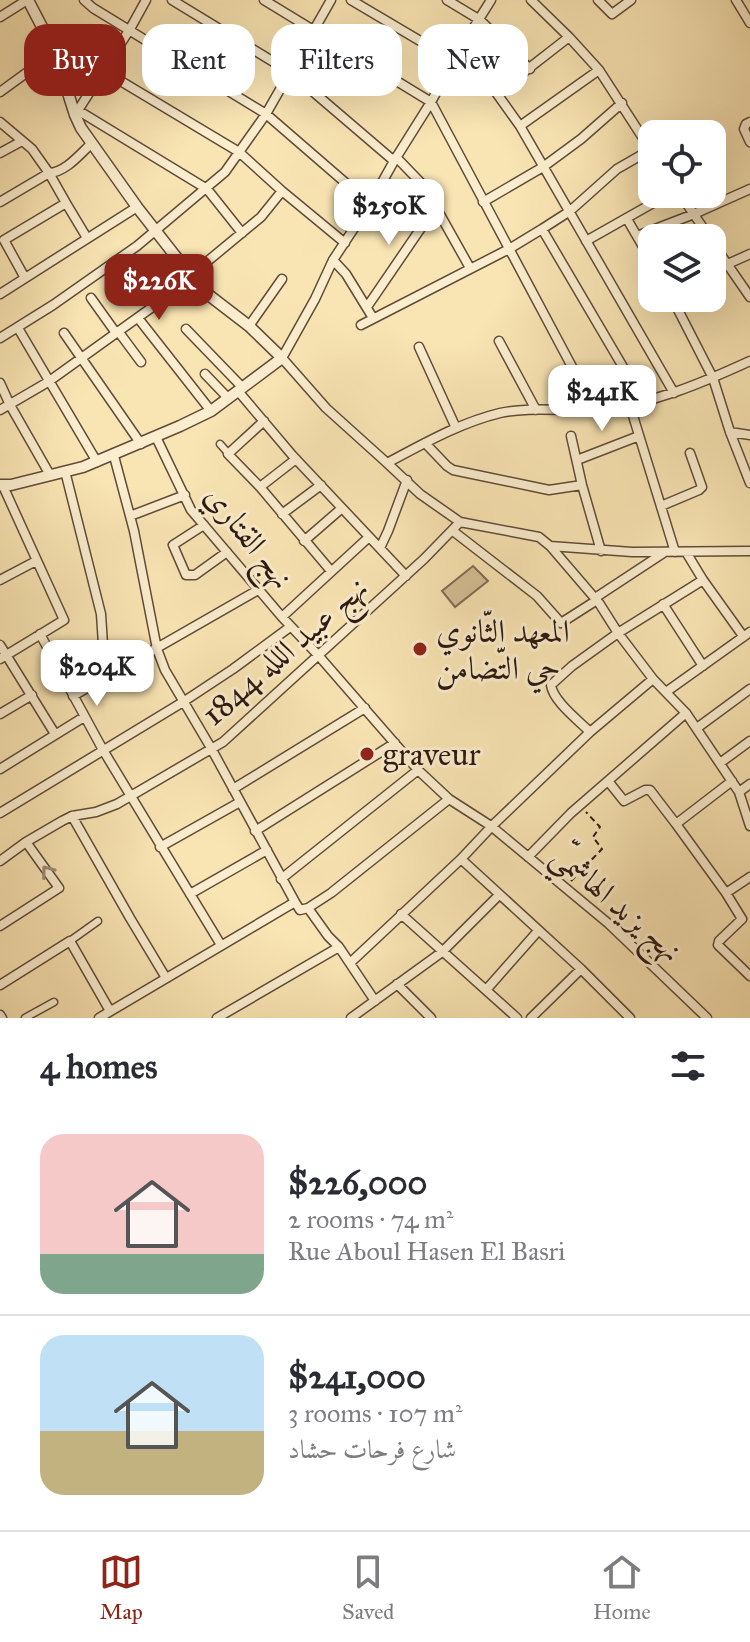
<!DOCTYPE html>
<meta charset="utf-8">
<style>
:root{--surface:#fff;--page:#f7f7f7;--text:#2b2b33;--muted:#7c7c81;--line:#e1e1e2;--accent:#8f2418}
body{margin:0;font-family:"IM FELL Great Primer",Amiri,serif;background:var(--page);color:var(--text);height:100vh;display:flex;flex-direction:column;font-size:30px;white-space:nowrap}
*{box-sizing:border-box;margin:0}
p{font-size:26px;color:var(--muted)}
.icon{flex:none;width:44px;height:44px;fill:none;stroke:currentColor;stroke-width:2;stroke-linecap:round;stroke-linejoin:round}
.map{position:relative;height:1018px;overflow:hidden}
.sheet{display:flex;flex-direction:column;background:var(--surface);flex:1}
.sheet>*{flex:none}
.hud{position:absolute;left:24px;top:24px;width:702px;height:72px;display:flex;gap:16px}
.controls{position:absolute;left:638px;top:120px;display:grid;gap:16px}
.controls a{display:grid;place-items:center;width:88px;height:88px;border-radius:16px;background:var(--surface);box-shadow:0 8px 32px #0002;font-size:40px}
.price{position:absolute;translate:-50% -68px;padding:0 18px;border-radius:16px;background:#fff;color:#222;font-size:26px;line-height:52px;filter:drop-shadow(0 2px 4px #0008)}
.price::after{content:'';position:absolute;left:50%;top:48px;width:24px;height:18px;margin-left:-12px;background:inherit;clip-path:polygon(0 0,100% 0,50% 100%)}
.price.on{background:var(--accent);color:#fff}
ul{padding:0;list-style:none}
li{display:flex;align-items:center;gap:24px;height:200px;padding:0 40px}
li+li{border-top:2px solid var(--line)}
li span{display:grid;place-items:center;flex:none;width:224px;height:160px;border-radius:24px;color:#555}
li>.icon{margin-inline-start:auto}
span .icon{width:96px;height:96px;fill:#fffc;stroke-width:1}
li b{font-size:34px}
h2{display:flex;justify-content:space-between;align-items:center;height:96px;padding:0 40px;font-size:34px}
.pill{padding:0 28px;border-radius:24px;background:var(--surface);box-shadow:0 8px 32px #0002;font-size:28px;line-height:72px}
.pill.on{background:var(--accent);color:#fff}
.menu{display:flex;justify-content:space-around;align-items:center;height:112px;border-top:2px solid var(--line);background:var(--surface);font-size:22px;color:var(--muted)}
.menu a{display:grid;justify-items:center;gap:4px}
.menu .on{color:var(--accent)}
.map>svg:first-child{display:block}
</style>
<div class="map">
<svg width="750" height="1018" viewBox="0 0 750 1018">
<rect width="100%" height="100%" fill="#f9e4b3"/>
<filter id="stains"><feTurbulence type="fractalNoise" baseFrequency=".0025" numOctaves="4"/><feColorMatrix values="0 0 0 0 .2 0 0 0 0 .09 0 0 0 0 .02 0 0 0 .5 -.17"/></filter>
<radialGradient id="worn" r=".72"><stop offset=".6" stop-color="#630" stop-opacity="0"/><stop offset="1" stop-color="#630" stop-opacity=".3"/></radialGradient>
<path fill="#d6c197" stroke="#816c54" stroke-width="2" d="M473,566L488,581L455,607L442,591Z"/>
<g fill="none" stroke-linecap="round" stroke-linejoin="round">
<g stroke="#5f4b39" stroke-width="9">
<path id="pedestrian" d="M220,444L228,453
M70,941L98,921
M25,1018L54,1002"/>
</g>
<g stroke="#5f4b39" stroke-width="11">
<path id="minor" d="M84,0L93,8L266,114L370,204
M172,0L290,72L394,161
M264,0L431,102L595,410
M351,0L454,61
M447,0L480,20L530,69
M491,0L459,51L431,102L394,161L370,204L333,260L315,299L282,358L326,408L387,463C423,444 459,423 500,413C532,406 565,412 598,409C651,405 702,383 750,361
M531,0L569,37L599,70L652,152
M598,0L612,14L631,0
M736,0L750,23
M0,17L27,0
M459,51L490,84L520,126L674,393
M104,71L239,152L282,191L345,243
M0,92L55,52
M497,93L569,37
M79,111L207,189L242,233
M75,115L130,29L146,0
M0,122L32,149L49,173L66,203
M750,122L746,124L744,129L750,142
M520,126L599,70
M0,153L22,141
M396,157L424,186L470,268
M680,194L710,238
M0,202L49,173C66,172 80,154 92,143
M483,202L543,167L581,139L622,103
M627,219L652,262
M542,229L643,401
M637,236L694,214L750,189
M586,241L669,194
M712,242L750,297
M333,260L346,274L373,318
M712,271L750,254
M25,278L4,240L66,203L87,238
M0,294L137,207
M91,298L116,333
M672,298L713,378L730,432L750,483
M367,307L436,206
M138,318L211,411
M361,325L509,249L542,229L570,211L617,169L650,150
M249,326L282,279
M18,328L97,462
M186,329L243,388
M118,331L141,362
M64,333L141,444
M0,338L53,305L137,246L225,172L266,114L331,0
M499,341L536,410
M419,347L456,428
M205,374L228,398
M0,383L10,405L50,475
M238,391L293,456L406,576
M630,406L675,552
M0,410L48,382L151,308L261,217L282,191
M264,421L228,454L260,487L331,571
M730,432L750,435
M571,436L582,485L601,551
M156,437L191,510L282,617L318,655L418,770L449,799L491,826L609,924L707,1018
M425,443L447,466L453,470L549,490L582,485
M114,456L134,531L157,649L165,670L211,748L295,902L300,910L308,908L328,936L339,947L375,1001
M577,460L639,436
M387,463L420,494L460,522L539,537L550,546L632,552L750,551
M65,471L101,614L103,645L116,673
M260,487L296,459
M661,506L699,490L702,487L690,453
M282,514L321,485
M130,516L185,495
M204,525L173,545L186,575H195L227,552
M453,531L537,596L561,623L597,600
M304,541L342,508
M551,547L599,603L618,633L653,679L686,713L739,792L750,826
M380,548L388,531L407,480
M686,552L703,580L743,636
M0,580L36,561
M595,598L665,552
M663,604L703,666
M282,617L369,537
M40,634L103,750L221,945
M0,645L55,734
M0,659L64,620L3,486
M666,692L750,632
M73,696L258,590
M0,714L32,695
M697,728L750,689
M590,732L653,679
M720,763L750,741
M0,769L84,717
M608,781L624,801L645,790H650L676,824L732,781
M233,789L365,708
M739,792L750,784
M0,813L183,702L233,669L290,627
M72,816L130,918L166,978
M676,824L726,893L750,877
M255,831L395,743
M160,847L240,802
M528,857L571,813L686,713
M461,859L581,969L630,1018
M0,861L26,842L62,821L72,816L96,812L117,804L223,742L424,559L460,522
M281,879L418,770
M726,893L742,919L719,941L718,945L750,976
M190,894L267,850
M308,908L331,893L449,799
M401,914L517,1018
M0,926L59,888L26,842
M350,963L461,859L492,826L590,732C578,720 553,701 551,685L572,666L618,633L703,580
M397,984L431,1018
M0,985L70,941L110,1011
M486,990L538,931
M0,1015L2,1018
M99,1018L295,902
M217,1018L339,947
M351,1018L442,952L499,895
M531,1018L581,969"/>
</g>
<g stroke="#5f4b39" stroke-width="13">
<path id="tertiary" d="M0,485H11L83,467L180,426L211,411L282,358L249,326L210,296L191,276L137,207L81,128L75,115L55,52L28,0"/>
</g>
<path stroke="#2c1810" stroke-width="2" stroke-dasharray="6 4" stroke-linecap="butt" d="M571,881L602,849L593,837L600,827L586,812"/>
<use href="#pedestrian" stroke="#fbedce" stroke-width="6"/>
<use href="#minor" stroke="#fbedce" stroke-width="8"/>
<use href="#tertiary" stroke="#fbedce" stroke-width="10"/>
</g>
<defs><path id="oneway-chevron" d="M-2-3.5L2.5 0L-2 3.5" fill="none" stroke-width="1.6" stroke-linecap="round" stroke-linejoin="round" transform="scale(2)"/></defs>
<use stroke="#9e8d78" href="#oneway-chevron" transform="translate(47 871) rotate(-127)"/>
<g fill="#8f2418" stroke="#fbedce" stroke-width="3">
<circle cx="420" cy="649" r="8"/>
<circle cx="367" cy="754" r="8"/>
</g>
<g text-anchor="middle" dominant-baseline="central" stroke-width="6" stroke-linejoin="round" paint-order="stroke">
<g font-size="32" fill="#2c1810" stroke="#fbedce">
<text transform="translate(249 537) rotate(52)">نهج القتاري</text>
<text transform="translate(285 651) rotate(-41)">نهج عبيد اللله 1844</text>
<text transform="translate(617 903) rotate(41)">نهج يزيد الهاشميّ</text>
</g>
<g font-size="32" fill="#2c1810" stroke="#fbedce" text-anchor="start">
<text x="436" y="631">المعهد الثّانوي<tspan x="436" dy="37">حي التّضامن</tspan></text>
<text x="383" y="754">graveur</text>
</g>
</g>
<rect width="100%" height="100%" filter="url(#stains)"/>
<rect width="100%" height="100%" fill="url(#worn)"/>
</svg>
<div class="controls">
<a><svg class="icon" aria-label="locate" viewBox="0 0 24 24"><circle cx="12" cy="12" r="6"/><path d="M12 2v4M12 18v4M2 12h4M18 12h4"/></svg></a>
<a><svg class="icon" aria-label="layers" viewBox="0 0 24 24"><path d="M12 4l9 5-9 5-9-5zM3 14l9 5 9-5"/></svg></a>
</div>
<b class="price" style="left:389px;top:247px">$250K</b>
<b class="price on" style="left:159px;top:322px">$226K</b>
<b class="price" style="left:602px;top:433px">$241K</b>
<b class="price" style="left:97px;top:708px">$204K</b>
<div class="hud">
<a class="pill on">Buy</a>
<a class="pill">Rent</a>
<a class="pill">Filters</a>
<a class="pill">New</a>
</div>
</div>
<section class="sheet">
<h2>4 homes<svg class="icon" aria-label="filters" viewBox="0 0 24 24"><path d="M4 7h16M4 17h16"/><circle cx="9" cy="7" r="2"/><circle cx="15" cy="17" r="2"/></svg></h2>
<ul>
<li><span style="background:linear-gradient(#f6c9c9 75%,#7fa58c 0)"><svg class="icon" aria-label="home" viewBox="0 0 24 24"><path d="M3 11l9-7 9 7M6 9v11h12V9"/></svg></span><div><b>$226,000</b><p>2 rooms · 74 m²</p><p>Rue Aboul Hasen El Basri</p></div></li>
<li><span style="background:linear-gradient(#bfe0f5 60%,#c2b280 0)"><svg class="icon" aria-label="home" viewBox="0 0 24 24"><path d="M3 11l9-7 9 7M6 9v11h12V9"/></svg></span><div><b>$241,000</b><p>3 rooms · 107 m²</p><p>شارع فرحات حشاد</p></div></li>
</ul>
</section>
<nav class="menu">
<a class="on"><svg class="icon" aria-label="map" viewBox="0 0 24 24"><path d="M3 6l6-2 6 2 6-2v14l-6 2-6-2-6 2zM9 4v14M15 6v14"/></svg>Map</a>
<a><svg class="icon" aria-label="saved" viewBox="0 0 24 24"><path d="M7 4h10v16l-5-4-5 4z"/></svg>Saved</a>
<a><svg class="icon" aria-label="home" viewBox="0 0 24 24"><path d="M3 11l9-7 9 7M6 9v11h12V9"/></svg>Home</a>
</nav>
